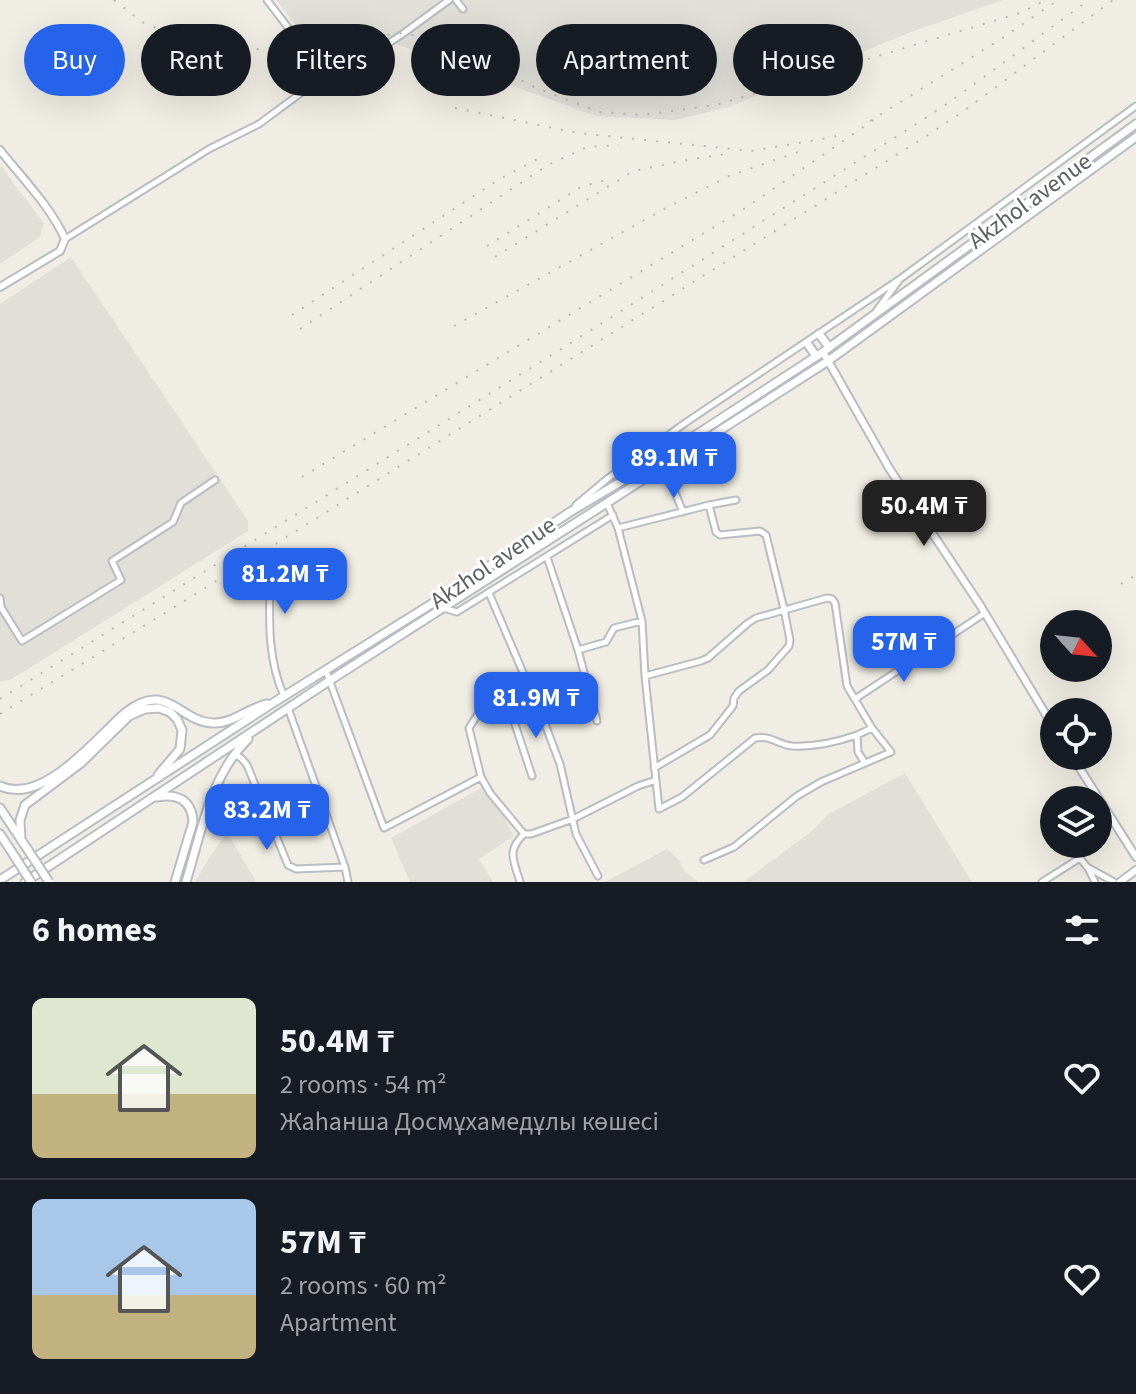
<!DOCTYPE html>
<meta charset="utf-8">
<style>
:root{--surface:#171b24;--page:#242831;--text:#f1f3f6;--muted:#9ea1a6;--line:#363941;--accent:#2563eb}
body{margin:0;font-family:"Source Sans 3",sans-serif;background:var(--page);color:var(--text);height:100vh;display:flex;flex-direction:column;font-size:30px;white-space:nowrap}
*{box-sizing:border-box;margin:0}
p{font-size:26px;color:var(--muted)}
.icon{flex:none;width:44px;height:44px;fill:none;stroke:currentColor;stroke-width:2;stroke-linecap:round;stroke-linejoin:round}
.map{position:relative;height:882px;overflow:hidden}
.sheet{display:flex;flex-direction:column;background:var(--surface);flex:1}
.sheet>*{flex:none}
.top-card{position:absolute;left:24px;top:24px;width:1088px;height:72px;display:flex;gap:16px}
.needle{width:52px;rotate:117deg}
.buttons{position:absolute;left:1040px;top:610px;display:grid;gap:16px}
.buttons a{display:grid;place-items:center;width:72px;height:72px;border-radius:50%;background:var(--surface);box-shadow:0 8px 32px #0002;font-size:40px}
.price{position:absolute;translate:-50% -68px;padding:0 18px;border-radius:16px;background:var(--accent);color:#fff;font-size:26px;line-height:52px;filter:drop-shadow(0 2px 4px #0008)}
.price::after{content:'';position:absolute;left:50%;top:48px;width:24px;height:18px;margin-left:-12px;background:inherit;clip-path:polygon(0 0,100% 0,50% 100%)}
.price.selected{background:#222;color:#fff}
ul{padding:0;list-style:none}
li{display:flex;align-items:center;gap:24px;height:200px;padding:0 32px}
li+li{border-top:2px solid var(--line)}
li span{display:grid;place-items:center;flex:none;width:224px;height:160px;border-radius:12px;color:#555}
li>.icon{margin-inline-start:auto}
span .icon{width:96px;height:96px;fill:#fffc;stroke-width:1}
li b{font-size:34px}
h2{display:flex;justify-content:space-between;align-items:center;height:96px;padding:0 32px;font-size:34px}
.chip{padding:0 28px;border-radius:36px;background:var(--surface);box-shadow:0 8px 32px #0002;font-size:28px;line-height:72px}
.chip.selected{background:var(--accent);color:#fff}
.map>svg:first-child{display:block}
</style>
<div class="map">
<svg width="1136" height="882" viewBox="0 0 1136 882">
<rect width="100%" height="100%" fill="#f0eee4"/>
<path fill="#e0dfd8" d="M276,0H1004L911,32L729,107L675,120L596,116L383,39L314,48Z
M0,165L44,223L40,237L0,264Z
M71,257L248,521V531L12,679L0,682V304Z
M905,773L972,882H743L812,831L827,815Z
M481,788L504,817L514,836L479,859L493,882H410L391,838Z
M228,833L256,882H195L213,852Z
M667,849L679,860L684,870L698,882H605Z"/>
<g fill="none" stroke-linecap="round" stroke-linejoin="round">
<g stroke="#b9bcc1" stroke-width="9">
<path id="minor" d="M267,0L329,81
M456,0L463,9
M65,239L209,149L259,124L309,87L338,77L404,33L449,0
M877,310L900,279L1136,106
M664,466L683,512
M607,503L618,528L642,621L645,676L659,809L682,797L755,738C772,735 778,745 792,746C814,747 837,742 857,735L858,752L865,763
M576,505L607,479L688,421L900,279
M618,528L709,505L736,500
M547,557L578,650L597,721
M489,593L545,724L560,764L576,834L598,876
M0,598L1,607L22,641L121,580L112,561L173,522L181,503L215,480
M443,608L457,612L613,515
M578,650L606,642L614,628L642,621
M326,671L384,828L481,777
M645,676L701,661L708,658L748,623L756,618L827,598L832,599L835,603L847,686L872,728L891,752L821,782L797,796L734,847L704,860
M284,696C268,661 269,622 270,584C280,564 307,566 327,564
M855,699L985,613
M508,703L532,776
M288,708L345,867L348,882
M857,735L872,728
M234,754L241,758L247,765L288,865L296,869L345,867
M654,768L710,735L733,706L734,698L739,691L768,670L789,646L790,640L784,609L766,535L760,531L720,535L716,532L709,505
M524,834H531L573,819L638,786L656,780
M1088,868L1095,882
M520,882C514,861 506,851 524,834L490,793L481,777L469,728L480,711L532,694
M1042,882L1080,858L1087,867L1114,882"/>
</g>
<g stroke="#b9bcc1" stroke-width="10">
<path id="tertiary" d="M0,150C22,178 51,207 65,239L60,251L0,287
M823,352L889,468L980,605L1054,728
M1072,756L1136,857
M1120,882L1136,870"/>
</g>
<g stroke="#b9bdc3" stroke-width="11">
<path id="secondary" d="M819,334L829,347
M807,343L816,356
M0,786C43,806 96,738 125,713C167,679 179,722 213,723C233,724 248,708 267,704
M157,797C177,793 192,800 193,822L175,882
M0,808L28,850
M0,834L15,857
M21,840L20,820L25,805L81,763L129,716L145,709L159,708L170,712L177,719L182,730L180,749L158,775
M0,880L273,703L441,598L570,512L659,459L823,352L1136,124
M25,882L329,681L828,361L1136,137
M186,882C201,833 210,776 248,739"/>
</g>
<use href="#minor" stroke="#fff" stroke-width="5"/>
<use href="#tertiary" stroke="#fff" stroke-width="6"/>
<use href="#secondary" stroke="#fff" stroke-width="7"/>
<path stroke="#b7b8b9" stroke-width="2" stroke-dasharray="2 10" stroke-linecap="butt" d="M114,0L142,22L217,52L301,46L404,33L435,40L479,58L534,87L599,112L642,115L716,105L1020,13L1046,0
M455,108L578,133L751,151L834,137L844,132
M870,121L1001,39L1058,0
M487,246L581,187L609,179
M495,257L633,171L692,159L727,154
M292,315L498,180L545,155
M454,326L666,208L729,176L801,151
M300,329L548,165L587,147L619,145
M302,477L747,207L878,117
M1121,584L1136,575
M0,699L566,346L924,119L951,101L1089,0
M0,714L178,605L925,137L961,113L1113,0"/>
<g stroke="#b9bdc3" stroke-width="11" stroke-linecap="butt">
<path id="secondary-bridge" d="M28,850L49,882
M15,857L31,882"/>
</g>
<use href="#secondary-bridge" stroke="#fff" stroke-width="7"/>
</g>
<g text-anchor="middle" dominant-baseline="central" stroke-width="6" stroke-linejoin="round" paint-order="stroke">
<g font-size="24" fill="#5c6066" stroke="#fff">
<text transform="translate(1030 201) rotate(-36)">Akzhol avenue</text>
<text transform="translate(493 563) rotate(-34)">Akzhol avenue</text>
</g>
</g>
</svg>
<div class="buttons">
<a><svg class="needle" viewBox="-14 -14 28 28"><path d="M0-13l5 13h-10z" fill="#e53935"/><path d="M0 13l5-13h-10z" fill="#9ea1a6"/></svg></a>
<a><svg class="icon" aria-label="locate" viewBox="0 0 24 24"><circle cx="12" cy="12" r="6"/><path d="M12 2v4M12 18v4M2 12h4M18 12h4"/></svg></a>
<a><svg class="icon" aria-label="layers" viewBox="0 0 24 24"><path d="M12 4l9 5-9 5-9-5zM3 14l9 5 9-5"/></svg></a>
</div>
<b class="price" style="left:674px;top:500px">89.1M ₸</b>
<b class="price selected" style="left:924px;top:548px">50.4M ₸</b>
<b class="price" style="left:285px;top:616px">81.2M ₸</b>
<b class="price" style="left:904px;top:684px">57M ₸</b>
<b class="price" style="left:536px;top:740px">81.9M ₸</b>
<b class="price" style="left:267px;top:852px">83.2M ₸</b>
<div class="top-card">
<a class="chip selected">Buy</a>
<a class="chip">Rent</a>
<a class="chip">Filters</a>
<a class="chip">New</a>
<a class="chip">Apartment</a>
<a class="chip">House</a>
</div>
</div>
<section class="sheet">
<h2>6 homes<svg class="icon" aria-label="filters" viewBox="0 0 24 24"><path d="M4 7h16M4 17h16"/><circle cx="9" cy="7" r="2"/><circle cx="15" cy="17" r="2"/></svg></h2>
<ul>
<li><span style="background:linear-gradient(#dfe7d0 60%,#c2b280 0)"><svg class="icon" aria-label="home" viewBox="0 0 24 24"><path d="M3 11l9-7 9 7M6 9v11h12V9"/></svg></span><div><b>50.4M ₸</b><p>2 rooms · 54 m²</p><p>Жаһанша Досмұхамедұлы көшесі</p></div><svg class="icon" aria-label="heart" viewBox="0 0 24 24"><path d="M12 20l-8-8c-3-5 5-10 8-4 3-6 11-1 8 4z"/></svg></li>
<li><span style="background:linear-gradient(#a9c7e8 60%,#c2b280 0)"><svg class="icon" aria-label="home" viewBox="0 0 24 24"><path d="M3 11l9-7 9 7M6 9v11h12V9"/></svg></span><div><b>57M ₸</b><p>2 rooms · 60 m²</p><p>Apartment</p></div><svg class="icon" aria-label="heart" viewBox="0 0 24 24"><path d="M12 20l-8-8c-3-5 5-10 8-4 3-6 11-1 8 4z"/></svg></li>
</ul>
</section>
